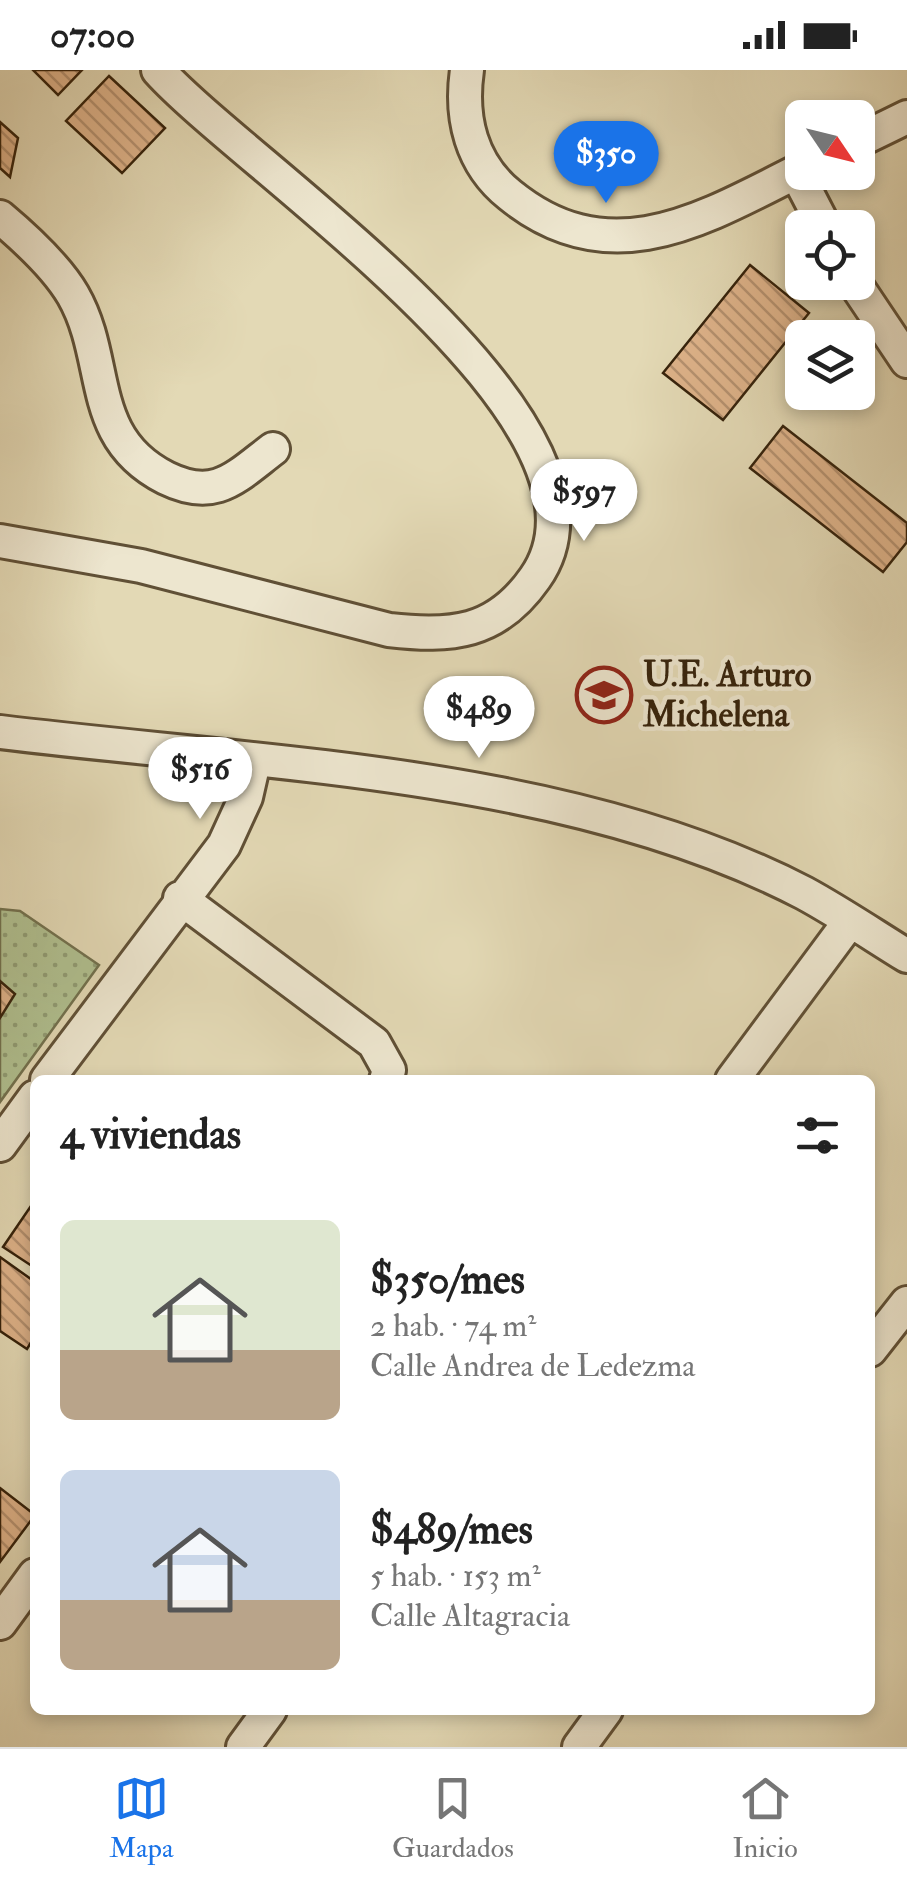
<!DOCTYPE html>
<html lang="es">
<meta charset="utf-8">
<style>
:root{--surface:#fff;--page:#f2f2f2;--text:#222;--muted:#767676;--line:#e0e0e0;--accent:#1a73e8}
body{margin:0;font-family:"IM FELL Double Pica",serif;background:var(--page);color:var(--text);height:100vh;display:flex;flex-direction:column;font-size:38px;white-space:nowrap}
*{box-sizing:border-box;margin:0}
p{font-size:32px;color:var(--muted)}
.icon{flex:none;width:55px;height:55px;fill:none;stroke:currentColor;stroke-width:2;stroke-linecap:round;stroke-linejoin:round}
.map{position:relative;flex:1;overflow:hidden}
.panel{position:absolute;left:30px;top:1005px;width:845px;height:640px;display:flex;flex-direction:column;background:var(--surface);border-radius:15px;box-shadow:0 5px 15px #0003}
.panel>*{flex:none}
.needle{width:65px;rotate:125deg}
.tools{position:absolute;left:785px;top:30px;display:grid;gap:20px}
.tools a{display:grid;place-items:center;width:90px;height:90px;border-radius:15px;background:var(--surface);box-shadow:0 5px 15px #0003;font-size:50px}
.price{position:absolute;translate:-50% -85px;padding:0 22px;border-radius:35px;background:#fff;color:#222;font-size:32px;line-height:65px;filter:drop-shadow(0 2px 5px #0008)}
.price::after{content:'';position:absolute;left:50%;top:60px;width:30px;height:22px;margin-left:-15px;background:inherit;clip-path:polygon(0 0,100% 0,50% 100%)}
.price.selected{background:var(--accent);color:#fff}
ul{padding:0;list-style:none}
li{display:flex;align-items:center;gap:30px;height:250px;padding:0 30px}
li span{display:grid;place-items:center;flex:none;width:280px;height:200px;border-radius:15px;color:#555}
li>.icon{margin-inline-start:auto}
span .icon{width:120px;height:120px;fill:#fffc;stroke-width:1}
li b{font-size:42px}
h2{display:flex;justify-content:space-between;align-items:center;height:120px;padding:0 30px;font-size:42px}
.status{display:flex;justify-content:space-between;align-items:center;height:70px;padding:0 50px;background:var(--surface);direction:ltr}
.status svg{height:28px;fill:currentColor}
.dock{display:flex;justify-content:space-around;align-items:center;height:140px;border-top:2px solid var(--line);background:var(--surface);font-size:28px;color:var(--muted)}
.dock a{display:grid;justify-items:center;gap:5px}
.dock .selected{color:var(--accent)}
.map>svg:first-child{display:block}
</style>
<div class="status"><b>07:00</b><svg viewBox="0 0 49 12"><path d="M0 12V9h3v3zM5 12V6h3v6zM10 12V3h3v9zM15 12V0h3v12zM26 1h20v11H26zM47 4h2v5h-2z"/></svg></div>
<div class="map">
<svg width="907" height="1677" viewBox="0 0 907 1677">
<defs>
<pattern id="park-dots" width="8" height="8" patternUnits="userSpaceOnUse" patternTransform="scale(2.5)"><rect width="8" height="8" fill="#b0c090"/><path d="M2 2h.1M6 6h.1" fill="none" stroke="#909c74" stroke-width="1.8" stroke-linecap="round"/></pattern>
<pattern id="building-back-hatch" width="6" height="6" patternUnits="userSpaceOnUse" patternTransform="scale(2.5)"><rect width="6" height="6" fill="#deb38a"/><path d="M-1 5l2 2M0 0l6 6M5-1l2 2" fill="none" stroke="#b5916f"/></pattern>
</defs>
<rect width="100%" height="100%" fill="#e3d9b5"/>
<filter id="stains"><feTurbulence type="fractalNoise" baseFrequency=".002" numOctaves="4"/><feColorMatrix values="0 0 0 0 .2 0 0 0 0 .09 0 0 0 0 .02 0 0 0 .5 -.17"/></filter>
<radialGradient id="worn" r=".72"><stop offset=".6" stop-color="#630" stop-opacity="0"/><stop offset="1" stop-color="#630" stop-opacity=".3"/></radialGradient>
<path fill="url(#park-dots)" stroke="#72714e" stroke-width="2.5" d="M0,839L20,841L99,895L0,1032Z"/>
<path fill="url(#building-back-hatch)" stroke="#35220b" stroke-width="2.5" d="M33,0H82L58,25Z
M109,6L165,58L122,103L66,51Z
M0,52L18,68L10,107L0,98Z
M750,195L809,243L723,350L663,303Z
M783,356L907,453V472L883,502L750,398Z
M0,911L15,924L0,948Z
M35,1130V1198L3,1177Z
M0,1187L35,1212V1266L27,1279L0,1261Z
M0,1418L35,1445L0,1492Z"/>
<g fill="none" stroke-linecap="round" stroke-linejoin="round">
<g stroke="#605036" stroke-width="38">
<path id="minor" d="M467,0C460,48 471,94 510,125C610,206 703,149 802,99
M858,71L907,47
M796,102L825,158
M0,147C25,168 56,196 73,225C111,291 85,367 166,408C215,432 235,408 273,379
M854,212L907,291
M0,471L141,496L389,560C451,567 496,564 535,508C642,356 246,98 158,0
M0,662C259,694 569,701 804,823C839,842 873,865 907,886
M180,828L374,973L389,1000L386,1010
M47,1010L224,775L246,727L254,692
M732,1010L850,851
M0,1075L35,1027
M870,1280L907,1233
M0,1553L35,1505
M243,1677L270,1640
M579,1677L606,1640"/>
</g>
<use href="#minor" stroke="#ede6cf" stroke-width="32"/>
</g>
<defs>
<g id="school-ring" transform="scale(2.875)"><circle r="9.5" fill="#ede6cf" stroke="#8f2418" stroke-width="1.5"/><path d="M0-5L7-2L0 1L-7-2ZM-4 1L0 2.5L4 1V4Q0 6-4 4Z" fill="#8f2418"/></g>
</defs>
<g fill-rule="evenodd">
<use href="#school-ring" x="604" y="625"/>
</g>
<g text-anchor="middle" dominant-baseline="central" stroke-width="9" stroke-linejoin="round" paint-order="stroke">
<g font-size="35" font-weight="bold" fill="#35220b" stroke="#ede6cf" text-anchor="start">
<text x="643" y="605">U.E. Arturo<tspan x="643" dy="40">Michelena</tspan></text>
</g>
</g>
<rect width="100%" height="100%" filter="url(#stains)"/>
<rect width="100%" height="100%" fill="url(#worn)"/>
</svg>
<div class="tools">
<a><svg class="needle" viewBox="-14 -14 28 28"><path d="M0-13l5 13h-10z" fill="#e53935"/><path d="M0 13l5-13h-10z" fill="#767676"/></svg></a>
<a><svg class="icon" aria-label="locate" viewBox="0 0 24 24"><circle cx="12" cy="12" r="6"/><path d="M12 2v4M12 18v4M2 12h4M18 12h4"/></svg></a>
<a><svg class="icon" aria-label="layers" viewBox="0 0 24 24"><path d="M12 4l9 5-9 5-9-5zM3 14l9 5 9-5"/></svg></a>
</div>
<b class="price selected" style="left:606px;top:136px">$350</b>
<b class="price" style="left:584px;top:474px">$597</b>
<b class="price" style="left:479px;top:691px">$489</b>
<b class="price" style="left:200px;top:752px">$516</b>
<section class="panel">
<h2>4 viviendas<svg class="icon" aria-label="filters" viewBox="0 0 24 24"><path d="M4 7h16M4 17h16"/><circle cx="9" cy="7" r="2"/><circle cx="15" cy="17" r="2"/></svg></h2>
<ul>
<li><span style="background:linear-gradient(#dfe7d0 65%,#b9a48a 0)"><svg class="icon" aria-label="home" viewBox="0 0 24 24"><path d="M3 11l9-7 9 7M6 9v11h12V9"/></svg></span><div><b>$350/mes</b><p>2 hab. · 74 m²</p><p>Calle Andrea de Ledezma</p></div></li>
<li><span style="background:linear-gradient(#c9d6e8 65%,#b9a48a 0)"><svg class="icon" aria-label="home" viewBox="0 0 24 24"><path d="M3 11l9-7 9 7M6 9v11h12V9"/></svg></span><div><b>$489/mes</b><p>5 hab. · 153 m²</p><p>Calle Altagracia</p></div></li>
</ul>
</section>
</div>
<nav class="dock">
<a class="selected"><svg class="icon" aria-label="map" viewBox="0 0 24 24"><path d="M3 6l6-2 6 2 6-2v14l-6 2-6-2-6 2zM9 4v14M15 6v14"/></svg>Mapa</a>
<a><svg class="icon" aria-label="saved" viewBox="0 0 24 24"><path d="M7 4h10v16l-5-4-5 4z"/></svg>Guardados</a>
<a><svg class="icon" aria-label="home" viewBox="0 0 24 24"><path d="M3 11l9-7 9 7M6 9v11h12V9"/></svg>Inicio</a>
</nav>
